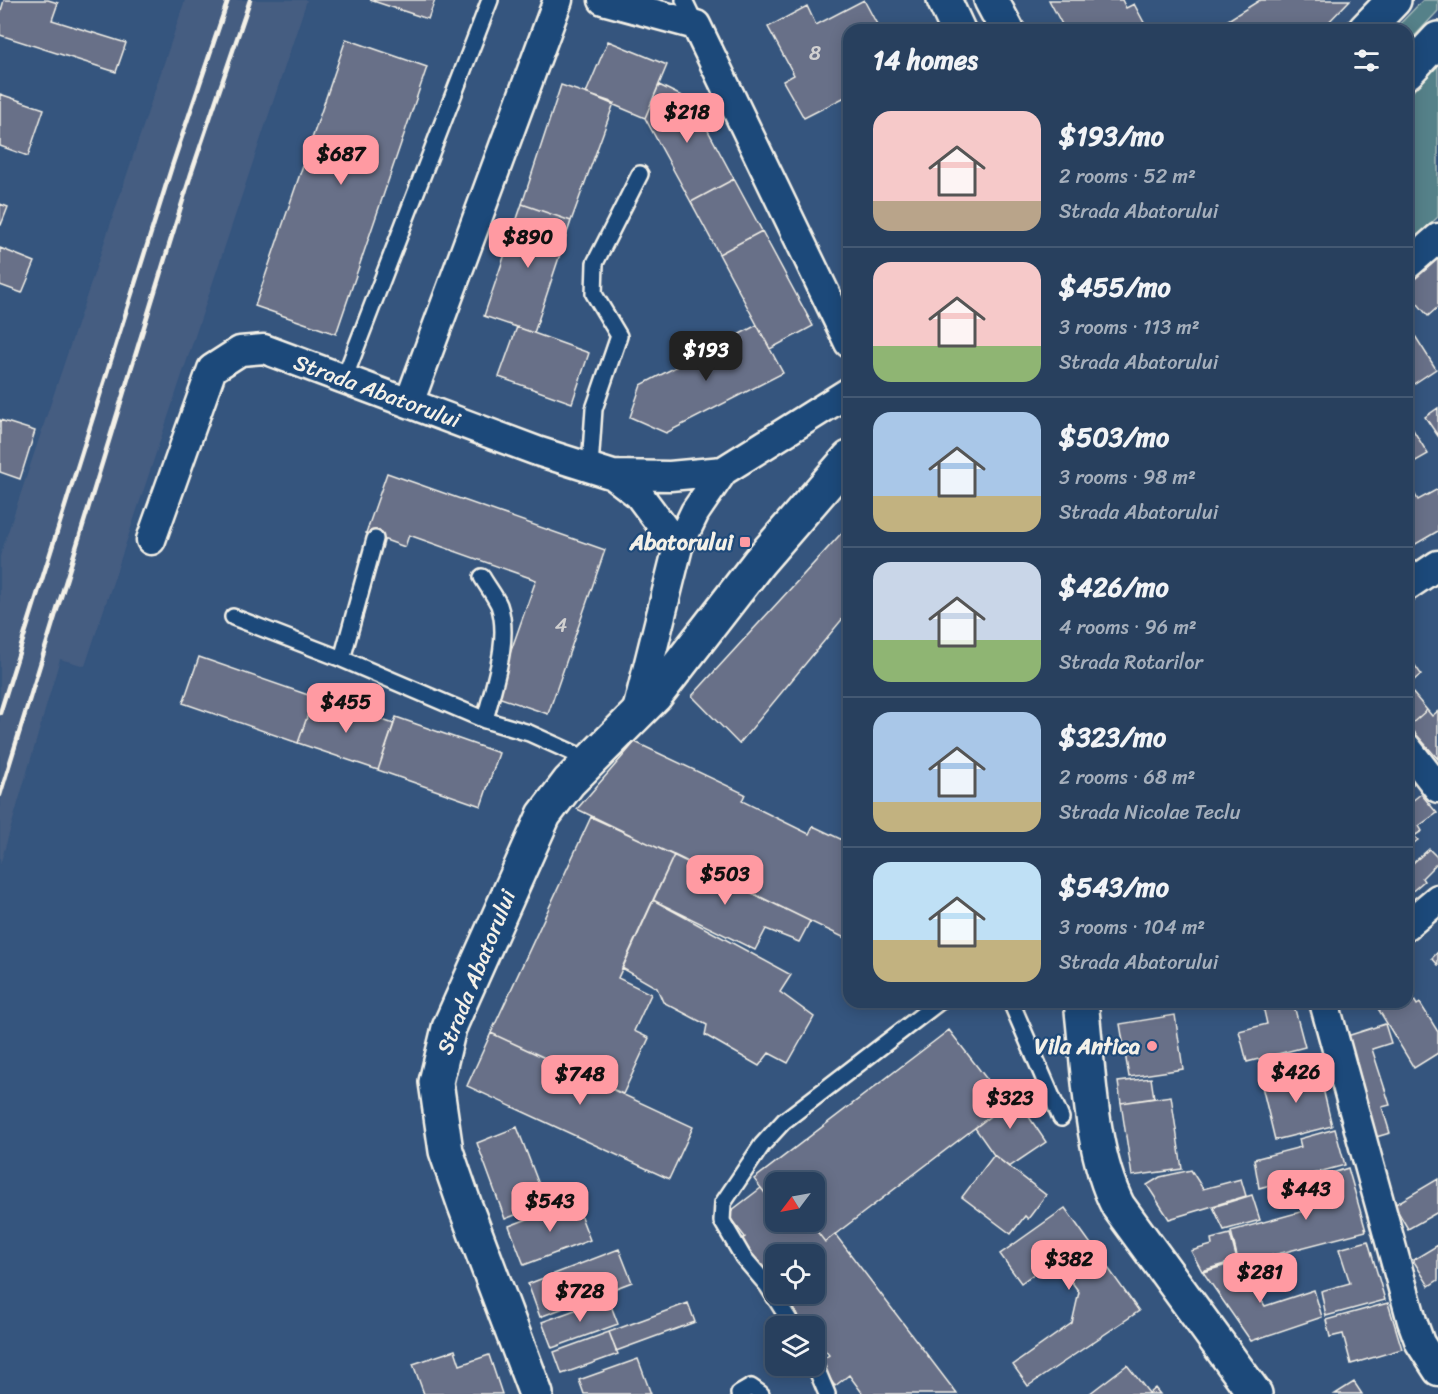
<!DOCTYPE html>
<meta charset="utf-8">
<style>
:root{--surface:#28405e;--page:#304764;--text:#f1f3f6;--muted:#a5afbc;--line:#445973;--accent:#ff9aa2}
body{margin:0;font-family:Sriracha,sans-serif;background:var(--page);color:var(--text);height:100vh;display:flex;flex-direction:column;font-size:22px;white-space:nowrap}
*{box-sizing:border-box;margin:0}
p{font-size:20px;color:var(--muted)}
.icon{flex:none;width:33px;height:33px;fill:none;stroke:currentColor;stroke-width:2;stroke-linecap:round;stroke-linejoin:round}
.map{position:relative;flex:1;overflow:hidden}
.details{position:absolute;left:843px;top:24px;width:570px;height:984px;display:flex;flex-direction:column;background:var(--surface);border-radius:18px;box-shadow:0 3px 15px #0003,0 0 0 2px var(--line)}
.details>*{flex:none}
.needle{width:39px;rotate:238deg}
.fabs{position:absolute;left:765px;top:1172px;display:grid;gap:12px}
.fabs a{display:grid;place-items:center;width:60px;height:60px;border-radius:12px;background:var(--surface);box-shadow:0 3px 15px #0003,0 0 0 2px var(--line);font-size:30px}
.price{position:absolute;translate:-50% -51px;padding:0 14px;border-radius:12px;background:var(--accent);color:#111;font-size:20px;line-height:39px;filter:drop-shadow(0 2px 3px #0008)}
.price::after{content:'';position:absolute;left:50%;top:36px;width:18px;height:14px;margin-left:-9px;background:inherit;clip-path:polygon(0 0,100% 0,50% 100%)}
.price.current{background:#222;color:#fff}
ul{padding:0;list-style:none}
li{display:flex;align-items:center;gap:18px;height:150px;padding:0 30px}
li+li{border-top:2px solid var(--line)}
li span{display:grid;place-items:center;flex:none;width:168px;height:120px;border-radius:18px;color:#555}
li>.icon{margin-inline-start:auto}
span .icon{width:72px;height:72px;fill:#fffc;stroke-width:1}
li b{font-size:26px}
h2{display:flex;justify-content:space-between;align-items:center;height:72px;padding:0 30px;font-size:26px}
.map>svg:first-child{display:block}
</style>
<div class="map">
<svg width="1438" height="1394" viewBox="0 0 1438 1394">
<rect width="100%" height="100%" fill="#35557e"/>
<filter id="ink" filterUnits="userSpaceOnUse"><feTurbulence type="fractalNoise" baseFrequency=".0167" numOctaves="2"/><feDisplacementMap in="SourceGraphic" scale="12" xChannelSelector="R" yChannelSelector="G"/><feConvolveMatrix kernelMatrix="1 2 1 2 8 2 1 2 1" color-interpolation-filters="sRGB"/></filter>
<g filter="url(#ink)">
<path fill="#445d81" d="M185,0H307L85,666L60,659L0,865V556Z"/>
<path fill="#548189" stroke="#a4b9b8" stroke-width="1.5" d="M1423,0H1438V11L1407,44V30H1394Z
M1438,63V217L1407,245V98Z"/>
<path fill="#676f88" stroke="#f4f1e8" stroke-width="1.5" d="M4,0H48L58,3L52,20L126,43L116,72L0,35V14Z
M370,0H435L428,19Z
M864,0L880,30H849V95L804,118L783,81L794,75L768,27L807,6L816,25Z
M1049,0H1122L1126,8L1134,4L1148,30H1065Z
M1260,0H1350L1321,30H1212Z
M346,39L427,67L336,334L255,306Z
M608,41L667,65L645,118L586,93Z
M561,85L614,103L571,221L522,204Z
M659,85L692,101L734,179L691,202L645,118Z
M0,94L44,109L28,156L0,146Z
M734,179L762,231L719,254L691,202Z
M0,204L8,207L1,225H0Z
M522,204L571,221L534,333L484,316Z
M762,231L813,326L770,349L719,254Z
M0,248L35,262L22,293L0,285Z
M1438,254V307L1428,316L1407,291V281Z
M1407,310L1414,321L1410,328L1436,369L1409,387L1407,385Z
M757,325L783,373L666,433L630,417L641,385Z
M517,327L589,353L572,403L499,377Z
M1438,408V436L1425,417Z
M0,420L35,431L20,479L0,472Z
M1407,420L1428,454L1407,466Z
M387,473L605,550L548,714L495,696L536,580L409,535L405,547L366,533Z
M1408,482L1418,500L1438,489V531L1414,545L1407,534Z
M849,525V611L739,744L692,696Z
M199,657L314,697L298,743L183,703Z
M1409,657L1421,674L1407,686L1427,710L1409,726L1407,724V659Z
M314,697L394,724L378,770L298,743Z
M1427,710L1432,716L1438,711V759L1409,726Z
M396,717L499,753L481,806L378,770Z
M635,742L745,794L742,801L809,834L813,826L849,843V940L577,809Z
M1407,775L1413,784L1407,787Z
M1421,794L1437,813L1419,826L1422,831L1414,836L1418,840L1407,848V805Z
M591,817L674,855L618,978L651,994L634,1031L649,1038L623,1094L491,1033Z
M1429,849L1438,858V862L1422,878L1424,881L1408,895L1407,858L1412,864Z
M674,855L810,921L799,942L766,929L755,950L653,900Z
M653,900L791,975L780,992L814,1017L788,1063L769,1053L759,1066L705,1035L707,1025L663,1002L657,988L622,968Z
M1438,952V965L1432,958Z
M1407,989L1417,1005L1420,1003L1438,1032V1053L1414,1068L1374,1002H1407Z
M1262,1002H1293L1305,1047L1247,1062L1239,1031L1267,1024Z
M1175,1015L1183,1069L1129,1077L1120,1024Z
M1385,1024L1391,1043L1372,1049L1390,1105L1382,1107L1390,1133L1376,1137L1344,1037Z
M949,1030L1006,1104L825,1242L809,1221H814V1182H776V1207L754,1179Z
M491,1033L693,1127L669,1179L467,1086Z
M1318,1068L1332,1126L1275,1140L1261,1082Z
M1151,1078L1154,1098L1121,1103L1118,1082Z
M1004,1080L1046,1142L1009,1167L994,1155L975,1128L1006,1104L993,1088Z
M1171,1096L1182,1169L1132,1176L1121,1103Z
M517,1127L546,1203L505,1219L477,1143Z
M1335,1129L1345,1165L1259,1188L1254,1159L1301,1147L1299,1139Z
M994,1155L1046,1195L1028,1219L1025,1216L1011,1234L962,1197Z
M1348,1168L1366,1231L1239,1264L1231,1231L1311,1209L1304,1182Z
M1191,1170L1203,1189L1241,1179L1246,1196L1169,1219L1147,1185L1160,1177Z
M1438,1179V1212L1408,1229L1394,1205Z
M761,1188L776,1207V1221H809L825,1242L835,1234L957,1394H863L849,1375L835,1386L818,1363L829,1355L814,1337V1326H806L781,1293H814V1254H776V1285L741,1240L745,1237L727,1214Z
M1252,1195L1260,1220L1224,1230L1213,1207Z
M575,1201L590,1240L524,1265L509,1226Z
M1065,1208L1139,1311L1028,1386L1013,1365L1072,1323L1079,1292L1055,1259L1021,1283L1000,1254Z
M1230,1234L1237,1260L1202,1271L1191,1251L1212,1245L1211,1239Z
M1368,1241L1385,1300L1326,1316L1321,1291L1350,1283L1339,1249Z
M1438,1245V1280L1429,1286L1413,1260Z
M619,1249L632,1282L540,1317L528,1284Z
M1237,1262L1265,1306L1314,1290L1322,1317L1251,1341L1203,1272Z
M608,1298L618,1324L552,1348L542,1322Z
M688,1303L695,1322L616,1351L609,1332Z
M1388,1303L1402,1349L1351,1364L1343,1334L1330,1337L1326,1320Z
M609,1332L618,1354L562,1374L554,1352Z
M455,1350L460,1365L489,1355L502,1394H424L413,1364Z
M638,1359L651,1394H584L579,1380Z
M1127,1365L1149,1393L1155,1388L1160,1394H1089Z
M1354,1382L1362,1394H1335Z"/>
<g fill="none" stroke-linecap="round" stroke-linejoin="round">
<g stroke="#f4f1e8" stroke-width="20">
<path id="service" d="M684,0L696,25
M344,379L490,0
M590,467L594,409L619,336L594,294L595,263L640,174
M482,577C487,586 495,596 499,605C511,640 493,686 485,720
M233,617L342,659L485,720L529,733L591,761
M342,659L375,539
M1011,1002L1061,1118
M793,1326L767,1285L743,1257L722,1221L723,1203L762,1145L784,1121L939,1002
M814,1363L827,1394
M739,1394L751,1387L761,1394"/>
</g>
<g stroke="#f4f1e8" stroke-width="33">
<path id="minor" d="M603,0L696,25L849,343
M1407,265L1438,238
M409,403L558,0
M613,475L639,495L678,547
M151,540L212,369L240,351L264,349L537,451L613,475L670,476L723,471L849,392
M1407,586L1438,565
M635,719L678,547L695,512L723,471
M1407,748L1438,788
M1407,925L1438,899
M1324,1002L1412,1321L1420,1343L1438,1371"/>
</g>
<g stroke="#f4f1e8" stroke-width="38">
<path id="tertiary" d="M944,0L958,30
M991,0L1007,30"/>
</g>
<g stroke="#f4f1e8" stroke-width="38">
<path id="primary" d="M1365,30L1394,0
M1407,72L1438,39
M1081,1002C1089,1066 1089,1149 1118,1206L1255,1394
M536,1394L465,1206L446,1151L436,1082L449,1028L544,815L569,782L656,695L759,562L849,458"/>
</g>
<use href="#service" stroke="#1f4a7a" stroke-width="15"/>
<use href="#minor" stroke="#1f4a7a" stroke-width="28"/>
<use href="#tertiary" stroke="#1f4a7a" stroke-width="33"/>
<use href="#primary" stroke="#1f4a7a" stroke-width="33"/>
<path stroke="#f4f1e8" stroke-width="4.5" d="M0,713L172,166L228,0
M0,795L191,174L250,0"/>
</g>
</g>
<g fill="#ff9aa2" stroke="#1f4a7a" stroke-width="2">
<rect x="739" y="536" width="12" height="12" rx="3"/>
<circle cx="1152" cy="1046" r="6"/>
</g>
<g text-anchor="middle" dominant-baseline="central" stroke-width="4.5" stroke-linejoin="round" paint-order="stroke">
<g font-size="20" fill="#d1d0d0">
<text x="815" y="53">8</text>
<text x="561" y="625">4</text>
</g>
<g font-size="22" fill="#f4f1e8" stroke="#1f4a7a">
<text transform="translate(377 391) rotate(20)">Strada Abatorului</text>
<text transform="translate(476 972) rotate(-68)">Strada Abatorului</text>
</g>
<g font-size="22" font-weight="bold" fill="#f4f1e8" stroke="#1f4a7a" text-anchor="end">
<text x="733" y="542">Abatorului</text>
<text x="1140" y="1046">Vila Antica</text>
</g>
</g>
</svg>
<div class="fabs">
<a><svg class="needle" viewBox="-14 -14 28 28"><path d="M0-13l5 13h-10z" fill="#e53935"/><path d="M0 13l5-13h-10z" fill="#a5afbc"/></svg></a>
<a><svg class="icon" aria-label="locate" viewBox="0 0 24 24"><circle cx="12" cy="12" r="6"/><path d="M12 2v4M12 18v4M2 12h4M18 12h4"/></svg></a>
<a><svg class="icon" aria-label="layers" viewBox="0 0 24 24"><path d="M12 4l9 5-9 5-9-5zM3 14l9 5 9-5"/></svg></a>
</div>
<b class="price" style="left:687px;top:144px">$218</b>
<b class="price" style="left:341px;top:186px">$687</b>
<b class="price" style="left:528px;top:269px">$890</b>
<b class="price current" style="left:706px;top:382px">$193</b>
<b class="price" style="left:346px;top:734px">$455</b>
<b class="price" style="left:725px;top:906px">$503</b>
<b class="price" style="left:1296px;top:1104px">$426</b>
<b class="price" style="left:580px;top:1106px">$748</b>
<b class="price" style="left:1010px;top:1130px">$323</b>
<b class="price" style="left:1306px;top:1221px">$443</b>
<b class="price" style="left:550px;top:1233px">$543</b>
<b class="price" style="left:1069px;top:1291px">$382</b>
<b class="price" style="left:1260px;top:1304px">$281</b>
<b class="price" style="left:580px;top:1323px">$728</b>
<section class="details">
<h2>14 homes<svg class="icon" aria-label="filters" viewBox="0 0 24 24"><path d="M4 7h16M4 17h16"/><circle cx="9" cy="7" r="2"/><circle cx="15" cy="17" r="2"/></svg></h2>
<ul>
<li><span style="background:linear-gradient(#f6c9c9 75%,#b9a48a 0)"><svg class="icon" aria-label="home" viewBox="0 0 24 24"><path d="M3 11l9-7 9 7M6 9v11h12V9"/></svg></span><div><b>$193/mo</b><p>2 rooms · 52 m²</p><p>Strada Abatorului</p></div></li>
<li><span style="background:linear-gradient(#f6c9c9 70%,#8fb573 0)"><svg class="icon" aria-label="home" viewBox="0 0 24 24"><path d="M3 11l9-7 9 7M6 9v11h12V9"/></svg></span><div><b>$455/mo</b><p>3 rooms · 113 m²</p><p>Strada Abatorului</p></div></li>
<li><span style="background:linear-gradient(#a9c7e8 70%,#c2b280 0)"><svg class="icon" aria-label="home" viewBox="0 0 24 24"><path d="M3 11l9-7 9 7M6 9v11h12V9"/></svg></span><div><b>$503/mo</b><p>3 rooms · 98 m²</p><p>Strada Abatorului</p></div></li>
<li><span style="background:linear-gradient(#c9d6e8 65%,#8fb573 0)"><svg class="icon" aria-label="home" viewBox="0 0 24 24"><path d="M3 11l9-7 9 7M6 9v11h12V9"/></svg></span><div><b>$426/mo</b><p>4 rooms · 96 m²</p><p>Strada Rotarilor</p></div></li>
<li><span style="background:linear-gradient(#a9c7e8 75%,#c2b280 0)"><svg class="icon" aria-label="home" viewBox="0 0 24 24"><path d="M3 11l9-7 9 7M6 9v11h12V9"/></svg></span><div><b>$323/mo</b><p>2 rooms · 68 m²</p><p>Strada Nicolae Teclu</p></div></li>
<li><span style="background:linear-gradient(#bfe0f5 65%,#c2b280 0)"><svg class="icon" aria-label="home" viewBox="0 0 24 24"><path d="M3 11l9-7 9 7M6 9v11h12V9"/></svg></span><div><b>$543/mo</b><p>3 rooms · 104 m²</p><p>Strada Abatorului</p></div></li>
</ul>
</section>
</div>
